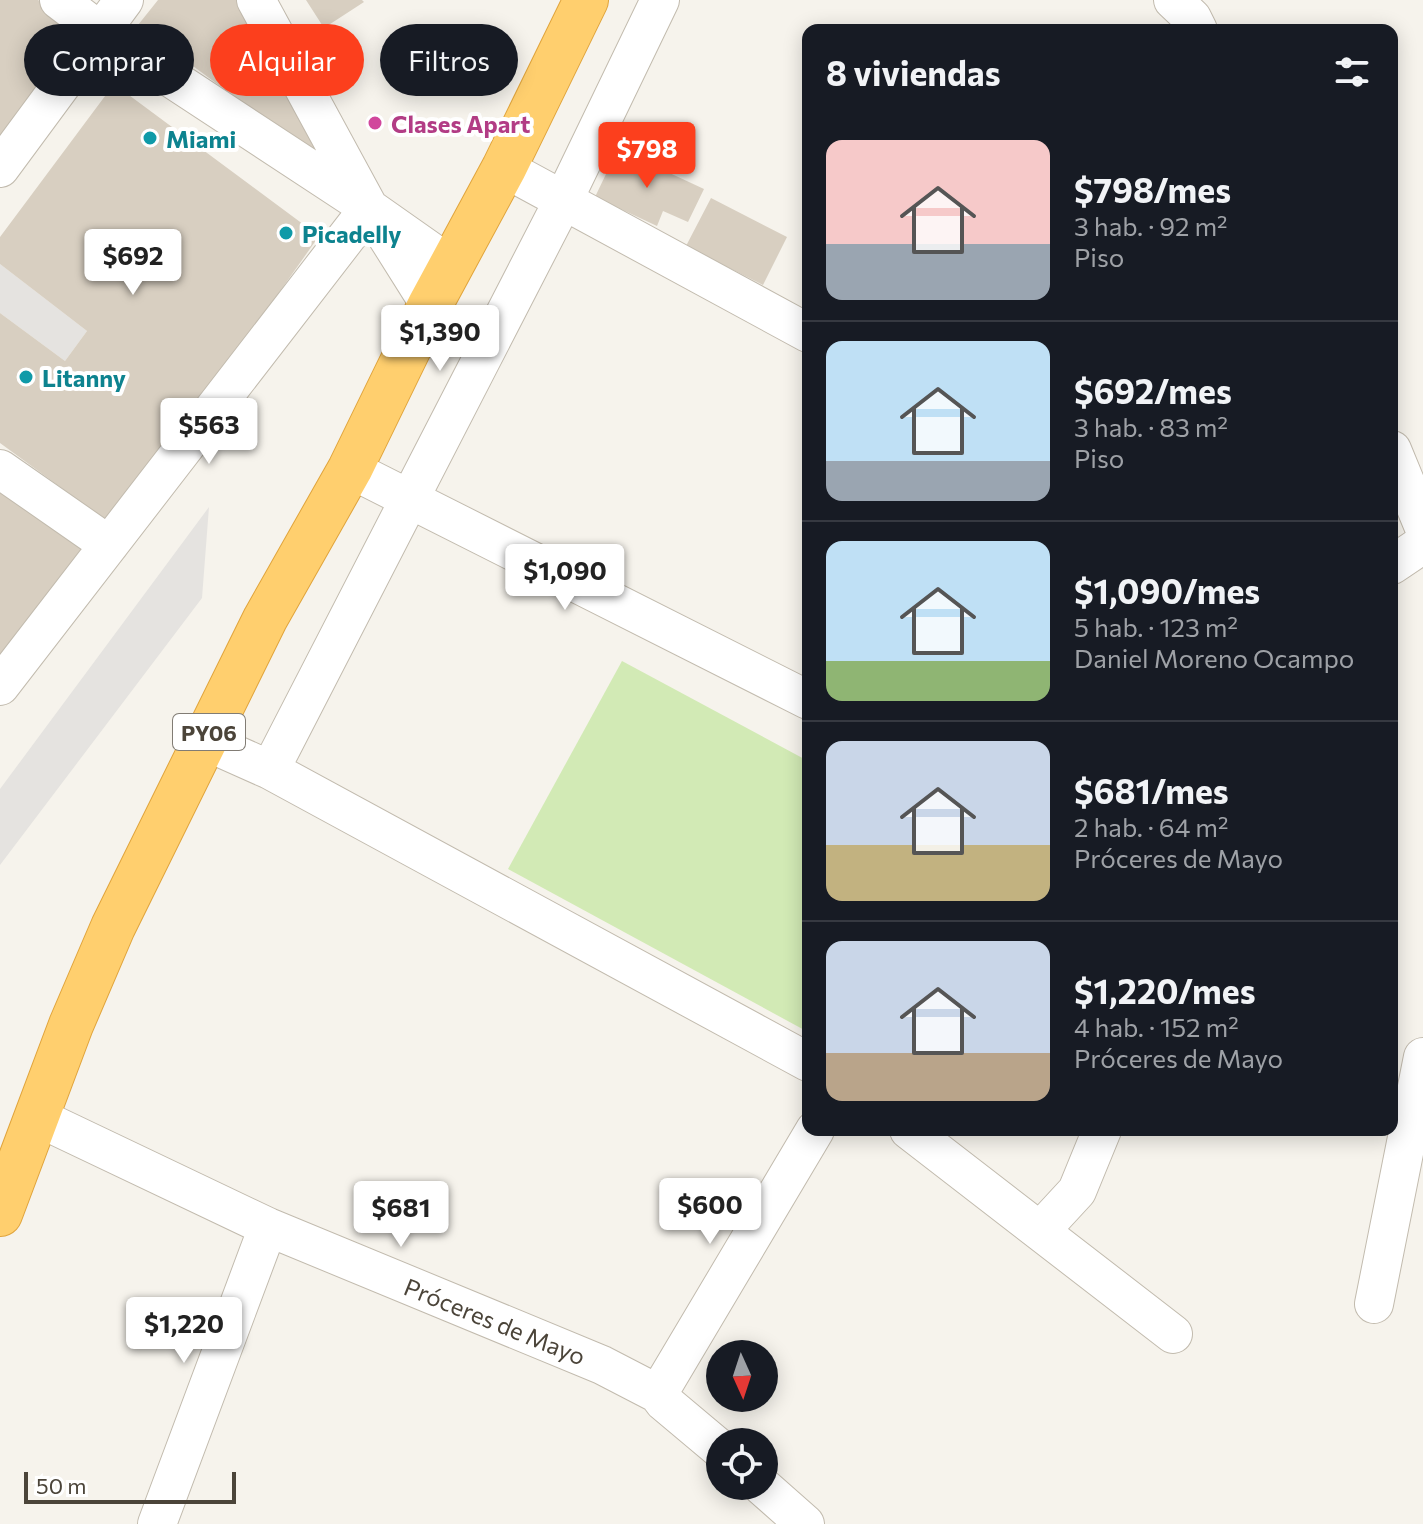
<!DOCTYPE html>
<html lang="es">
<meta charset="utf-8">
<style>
:root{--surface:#171b24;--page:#20242c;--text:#f1f3f6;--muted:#9ea1a6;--line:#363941;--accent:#fc3f1d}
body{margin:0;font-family:Commissioner,sans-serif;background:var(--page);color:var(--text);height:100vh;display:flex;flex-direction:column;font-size:30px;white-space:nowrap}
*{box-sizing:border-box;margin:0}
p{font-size:26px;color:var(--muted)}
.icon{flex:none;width:44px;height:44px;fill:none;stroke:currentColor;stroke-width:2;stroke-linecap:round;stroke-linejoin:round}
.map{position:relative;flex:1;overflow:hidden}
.drawer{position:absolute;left:802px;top:24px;width:596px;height:1112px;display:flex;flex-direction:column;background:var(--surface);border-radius:16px;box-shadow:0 4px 20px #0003}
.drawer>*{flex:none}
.top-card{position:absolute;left:24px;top:24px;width:658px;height:72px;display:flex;gap:16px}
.needle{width:52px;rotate:177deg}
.tools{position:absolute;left:706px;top:1340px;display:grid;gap:16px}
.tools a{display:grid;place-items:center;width:72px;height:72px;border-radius:50%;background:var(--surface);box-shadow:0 4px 20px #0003;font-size:40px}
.scale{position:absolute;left:24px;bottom:20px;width:212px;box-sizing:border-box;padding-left:8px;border:4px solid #4b4439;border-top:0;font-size:22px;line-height:28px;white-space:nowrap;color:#4b4439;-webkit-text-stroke:6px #fff;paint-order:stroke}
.price{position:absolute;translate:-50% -68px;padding:0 18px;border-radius:8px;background:#fff;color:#222;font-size:26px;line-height:52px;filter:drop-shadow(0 2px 4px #0008)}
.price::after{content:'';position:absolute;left:50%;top:48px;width:24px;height:18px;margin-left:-12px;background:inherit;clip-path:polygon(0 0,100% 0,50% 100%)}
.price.selected{background:var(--accent);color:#fff}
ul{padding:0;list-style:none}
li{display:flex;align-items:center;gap:24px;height:200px;padding:0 24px}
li+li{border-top:2px solid var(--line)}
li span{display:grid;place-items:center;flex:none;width:224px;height:160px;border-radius:16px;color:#555}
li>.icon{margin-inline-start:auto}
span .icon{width:96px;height:96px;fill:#fffc;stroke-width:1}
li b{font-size:34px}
h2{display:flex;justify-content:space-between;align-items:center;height:96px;padding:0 24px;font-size:34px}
.pill{padding:0 28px;border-radius:36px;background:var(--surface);box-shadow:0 4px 20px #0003;font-size:28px;line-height:72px}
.pill.selected{background:var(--accent);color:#fff}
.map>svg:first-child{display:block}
</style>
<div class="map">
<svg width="1423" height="1524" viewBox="0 0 1423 1524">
<rect width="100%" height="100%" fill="#f6f3ec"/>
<path fill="#d2eab5" d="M622,661L808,761V1032L508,869Z"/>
<path fill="#e5e3e0" d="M0,264L87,331L65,361L0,313Z
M209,507L202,598L0,865V789Z"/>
<path fill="#d8cfc1" d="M0,0H38L81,30L0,139Z
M158,0H241L339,175L138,25Z
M306,0H362L364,2L324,28Z
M114,84L319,236L225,369L108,522L0,443V313L65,361L87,331L0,264V237Z
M618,149L704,189L688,222L663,211L657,226L595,197Z
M711,198L787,237L763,285L686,246Z
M0,488L95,553L0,677Z"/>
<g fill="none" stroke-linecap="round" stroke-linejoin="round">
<g stroke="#c2bbae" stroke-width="40">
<path id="minor" d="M59,0L101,32L369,208L450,265
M256,0L369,208L430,305
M1173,0L1192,18L1198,30
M0,168L124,0
M504,168L808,333
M1392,450L1423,525
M0,469L109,545
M350,469L808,700
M1392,565L1423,544
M0,686L369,208
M205,741L270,770L808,1062
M270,770L563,201L660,0
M37,1117L268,1227L602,1365L658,1394L664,1402L720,1449
M909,1130L1173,1334
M1041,1230L1077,1191L1102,1130
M1374,1304L1423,1057
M658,1394L815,1130
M762,1486L805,1524
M157,1524L268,1227"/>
</g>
<g stroke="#e0a43c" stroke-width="46">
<path id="highway" d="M0,1214L71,1025L113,927L265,619L350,469L430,305L504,168L586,0"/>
</g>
<use href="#minor" stroke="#fff" stroke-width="38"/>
<use href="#highway" stroke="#ffcf6e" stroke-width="44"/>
</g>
<circle fill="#d1479c" stroke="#fff" stroke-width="3" cx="375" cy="123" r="8"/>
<g fill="#0f9aa8" stroke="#fff" stroke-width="3">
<circle cx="150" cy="138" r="8"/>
<circle cx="286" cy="233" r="8"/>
<circle cx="26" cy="377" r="8"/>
</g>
<g text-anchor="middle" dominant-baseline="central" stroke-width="8" stroke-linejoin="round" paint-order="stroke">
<rect fill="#fff" stroke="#817c74" stroke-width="2" x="173" y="714" width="72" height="36" rx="6"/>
<g font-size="22" font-weight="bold" fill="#4b4439">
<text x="209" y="732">PY06</text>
</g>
<g font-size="24" font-weight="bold" fill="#b23c85" stroke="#fff" text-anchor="start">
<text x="391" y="123">Clases Apart</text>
</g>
<g font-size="24" font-weight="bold" fill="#0d838f" stroke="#fff" text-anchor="start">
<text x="166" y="138">Miami</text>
<text x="302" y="233">Picadelly</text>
<text x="42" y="377">Litanny</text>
</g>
<g font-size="24" fill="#4b4439" stroke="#fff">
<text transform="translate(495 1321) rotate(22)">Próceres de Mayo</text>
</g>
</g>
</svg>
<div class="tools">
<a><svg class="needle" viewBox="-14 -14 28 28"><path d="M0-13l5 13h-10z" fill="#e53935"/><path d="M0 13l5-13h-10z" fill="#9ea1a6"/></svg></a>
<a><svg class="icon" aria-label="locate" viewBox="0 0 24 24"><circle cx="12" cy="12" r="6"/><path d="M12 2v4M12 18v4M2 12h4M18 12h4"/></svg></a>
</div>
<div class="scale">50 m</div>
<b class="price selected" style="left:647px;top:190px">$798</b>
<b class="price" style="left:133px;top:297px">$692</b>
<b class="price" style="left:440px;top:373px">$1,390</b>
<b class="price" style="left:209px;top:466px">$563</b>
<b class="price" style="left:565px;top:612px">$1,090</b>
<b class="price" style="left:710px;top:1246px">$600</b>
<b class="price" style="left:401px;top:1249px">$681</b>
<b class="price" style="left:184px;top:1365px">$1,220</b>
<div class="top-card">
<a class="pill">Comprar</a>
<a class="pill selected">Alquilar</a>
<a class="pill">Filtros</a>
</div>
<section class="drawer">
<h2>8 viviendas<svg class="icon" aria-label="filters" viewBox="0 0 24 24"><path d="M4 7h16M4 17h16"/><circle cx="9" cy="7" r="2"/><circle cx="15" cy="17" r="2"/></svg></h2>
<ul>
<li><span style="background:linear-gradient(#f6c9c9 65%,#9aa5b1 0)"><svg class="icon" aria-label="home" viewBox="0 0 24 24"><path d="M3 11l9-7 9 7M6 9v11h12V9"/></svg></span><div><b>$798/mes</b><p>3 hab. · 92 m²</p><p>Piso</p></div></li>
<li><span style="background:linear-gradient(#bfe0f5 75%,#9aa5b1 0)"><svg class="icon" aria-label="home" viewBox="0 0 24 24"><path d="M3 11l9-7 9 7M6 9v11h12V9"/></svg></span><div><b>$692/mes</b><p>3 hab. · 83 m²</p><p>Piso</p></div></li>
<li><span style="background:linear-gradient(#bfe0f5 75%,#8fb573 0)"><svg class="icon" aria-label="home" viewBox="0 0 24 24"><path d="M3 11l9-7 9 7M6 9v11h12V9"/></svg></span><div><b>$1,090/mes</b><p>5 hab. · 123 m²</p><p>Daniel Moreno Ocampo</p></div></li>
<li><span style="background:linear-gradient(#c9d6e8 65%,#c2b280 0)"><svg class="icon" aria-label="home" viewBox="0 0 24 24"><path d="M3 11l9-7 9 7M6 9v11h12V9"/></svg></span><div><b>$681/mes</b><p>2 hab. · 64 m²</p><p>Próceres de Mayo</p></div></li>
<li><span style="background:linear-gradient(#c9d6e8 70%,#b9a48a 0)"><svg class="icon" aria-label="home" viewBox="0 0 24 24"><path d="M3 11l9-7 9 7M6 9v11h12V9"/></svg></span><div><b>$1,220/mes</b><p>4 hab. · 152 m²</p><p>Próceres de Mayo</p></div></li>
</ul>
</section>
</div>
